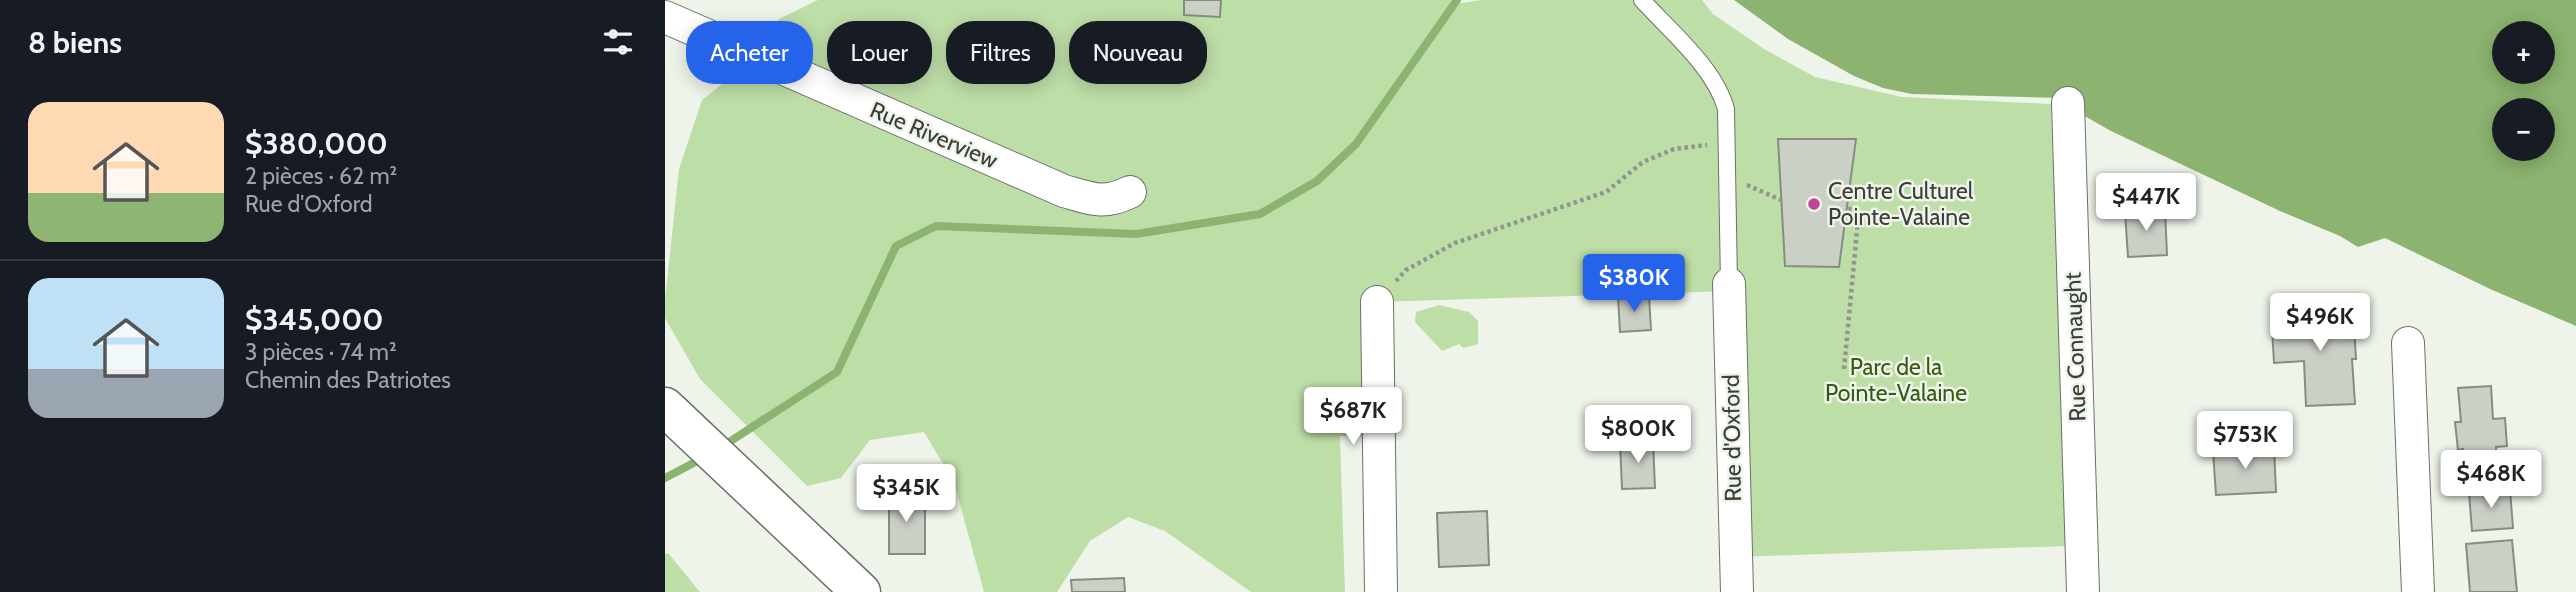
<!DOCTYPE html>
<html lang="fr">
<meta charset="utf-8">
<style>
:root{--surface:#171b24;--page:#20242c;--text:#f1f3f6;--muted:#9ea1a6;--line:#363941;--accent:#2563eb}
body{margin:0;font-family:Cabin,sans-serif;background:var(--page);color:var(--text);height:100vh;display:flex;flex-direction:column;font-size:26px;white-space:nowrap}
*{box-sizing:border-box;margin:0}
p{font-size:23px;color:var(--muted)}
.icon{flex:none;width:38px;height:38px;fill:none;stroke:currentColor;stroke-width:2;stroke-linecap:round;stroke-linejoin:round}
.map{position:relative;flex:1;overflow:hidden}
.panel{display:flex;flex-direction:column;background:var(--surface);width:665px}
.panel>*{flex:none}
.hud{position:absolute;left:21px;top:21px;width:665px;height:63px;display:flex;gap:14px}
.controls{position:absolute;left:1827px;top:21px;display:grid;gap:14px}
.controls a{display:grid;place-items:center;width:63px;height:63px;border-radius:50%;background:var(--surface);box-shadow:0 4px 18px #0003;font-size:35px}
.price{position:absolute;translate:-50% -60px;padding:0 16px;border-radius:7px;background:#fff;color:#222;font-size:23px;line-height:46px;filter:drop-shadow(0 2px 4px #0008)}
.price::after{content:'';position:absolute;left:50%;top:42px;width:21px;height:16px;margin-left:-10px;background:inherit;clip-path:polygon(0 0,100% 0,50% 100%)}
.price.current{background:var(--accent);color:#fff}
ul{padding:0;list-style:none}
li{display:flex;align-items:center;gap:21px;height:175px;padding:0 28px}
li+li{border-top:2px solid var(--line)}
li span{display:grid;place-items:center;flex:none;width:196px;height:140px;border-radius:21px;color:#555}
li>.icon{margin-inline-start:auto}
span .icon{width:84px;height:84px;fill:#fffc;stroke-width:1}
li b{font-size:30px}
h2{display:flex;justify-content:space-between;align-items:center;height:84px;padding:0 28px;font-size:30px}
.tag{padding:0 24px;border-radius:28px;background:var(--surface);box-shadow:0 4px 18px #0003;font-size:24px;line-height:63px}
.tag.current{background:var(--accent);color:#fff}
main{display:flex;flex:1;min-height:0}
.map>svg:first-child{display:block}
</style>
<main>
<section class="panel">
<h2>8 biens<svg class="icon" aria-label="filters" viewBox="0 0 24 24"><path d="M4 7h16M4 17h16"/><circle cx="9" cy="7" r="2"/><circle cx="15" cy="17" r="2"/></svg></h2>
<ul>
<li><span style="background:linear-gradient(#ffd9b3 65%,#8fb573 0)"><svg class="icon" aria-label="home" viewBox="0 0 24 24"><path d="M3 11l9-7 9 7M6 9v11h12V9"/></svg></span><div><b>$380,000</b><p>2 pièces · 62 m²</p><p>Rue d'Oxford</p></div></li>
<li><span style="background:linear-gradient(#bfe0f5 65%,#9aa5b1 0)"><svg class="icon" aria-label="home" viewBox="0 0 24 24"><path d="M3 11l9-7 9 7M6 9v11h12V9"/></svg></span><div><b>$345,000</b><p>3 pièces · 74 m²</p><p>Chemin des Patriotes</p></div></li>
</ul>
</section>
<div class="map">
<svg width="1911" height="592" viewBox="0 0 1911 592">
<rect width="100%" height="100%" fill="#eef4ea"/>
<path fill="#bedea7" d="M153,0H790V4L817,0H1037L1048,14L1099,49L1150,77L1237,97L1386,104L1402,546L1068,557L1064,291L712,302L714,435L675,436L680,592H586L500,531L463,517L425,541L392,592H319L289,482L259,432L205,440L176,478L142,486L35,379L0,318V300L14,169L37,100L76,69L114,19Z
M774,305L804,312L813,321V344L798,348L794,344L777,351L750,322L751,312Z
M3,553L35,592H0V554Z"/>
<path fill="#8cb36f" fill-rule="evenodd" d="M1069,0H1911V326L1825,289L1720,238L1693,247L1675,236L1615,211L1446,131L1416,114L1397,98L1247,94L1218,88L1189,76L1123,39ZM1839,33H1878V72H1839ZM1839,110H1878V149H1839Z"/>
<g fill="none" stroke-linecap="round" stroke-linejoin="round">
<path stroke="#8cb36f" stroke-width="8" d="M58,446L172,372L231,246L271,226L471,234L595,214L652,181L691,144L792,0
M0,478L38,458"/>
</g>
<path fill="#cbd0c7" stroke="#878c83" stroke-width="2" d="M519,0H556L555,17L519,15Z
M1113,139H1191L1174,267L1120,266Z
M1500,210L1502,255L1463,257L1460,212Z
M984,296L986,330L955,332L953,297Z
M1678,304L1680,327L1689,326L1691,359H1687L1690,404L1641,406L1639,361L1609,363L1607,328L1632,327L1631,306Z
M1826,386L1828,419L1840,418L1842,446L1831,447L1832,471L1801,473L1798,449L1793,450L1790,422H1796L1793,388Z
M988,440L990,488L957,489L955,442Z
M1609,447L1611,492L1551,495L1548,451Z
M224,488L260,499V554H224Z
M1845,490L1848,528L1807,531L1804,493Z
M822,511L824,565L774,567L772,513Z
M1847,540L1852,592H1805L1801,544Z
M459,578L460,592H407L406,580Z"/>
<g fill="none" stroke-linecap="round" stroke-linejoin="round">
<g stroke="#6b7067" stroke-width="18">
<path id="service" d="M977,0C1005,31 1050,68 1061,109L1064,284"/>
</g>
<g stroke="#6b7067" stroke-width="34">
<path id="minor" d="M0,17L399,191C427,199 438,205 465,192
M1403,103L1418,592
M1064,284L1072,592
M712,302L716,592
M1743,343L1753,592"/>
</g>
<g stroke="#6b7067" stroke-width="41">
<path id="primary" d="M0,407L196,592"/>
</g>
<path stroke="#91958e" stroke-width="4.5" stroke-dasharray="3.5 3.5" stroke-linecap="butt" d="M1082,185L1116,200
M731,281L741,270L790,243L941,192L978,162L1009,149L1042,145
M1179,369L1194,209H1182"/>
<use href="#service" stroke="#fff" stroke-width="16"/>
<use href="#minor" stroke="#fff" stroke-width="32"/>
<use href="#primary" stroke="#fff" stroke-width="38"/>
</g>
<circle fill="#bf4699" stroke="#eef4ea" stroke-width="2.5" cx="1149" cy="204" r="7"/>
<g text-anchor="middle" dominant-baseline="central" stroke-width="5" stroke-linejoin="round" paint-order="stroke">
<g font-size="23" fill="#3c3e3a" stroke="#eef4ea">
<text transform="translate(269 135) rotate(23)">Rue Riverview</text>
<text transform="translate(1410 347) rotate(-92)">Rue Connaught</text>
<text transform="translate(1067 438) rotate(-91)">Rue d'Oxford</text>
</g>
<g font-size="23" fill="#3c3e3a" stroke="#eef4ea" text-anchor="start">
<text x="1163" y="191">Centre Culturel<tspan x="1163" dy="26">Pointe-Valaine</tspan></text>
</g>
<g font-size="23" fill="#375a13" stroke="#eef4ea">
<text x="1231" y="367">Parc de la<tspan x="1231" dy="26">Pointe-Valaine</tspan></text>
</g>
</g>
</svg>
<div class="controls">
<a>+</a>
<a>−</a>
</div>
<b class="price" style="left:1481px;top:233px">$447K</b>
<b class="price current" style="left:969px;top:314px">$380K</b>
<b class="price" style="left:1655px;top:353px">$496K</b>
<b class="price" style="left:688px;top:447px">$687K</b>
<b class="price" style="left:973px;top:465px">$800K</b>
<b class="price" style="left:1580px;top:471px">$753K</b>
<b class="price" style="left:1826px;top:510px">$468K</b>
<b class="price" style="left:241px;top:524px">$345K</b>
<div class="hud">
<a class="tag current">Acheter</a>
<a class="tag">Louer</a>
<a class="tag">Filtres</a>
<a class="tag">Nouveau</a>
</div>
</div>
</main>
